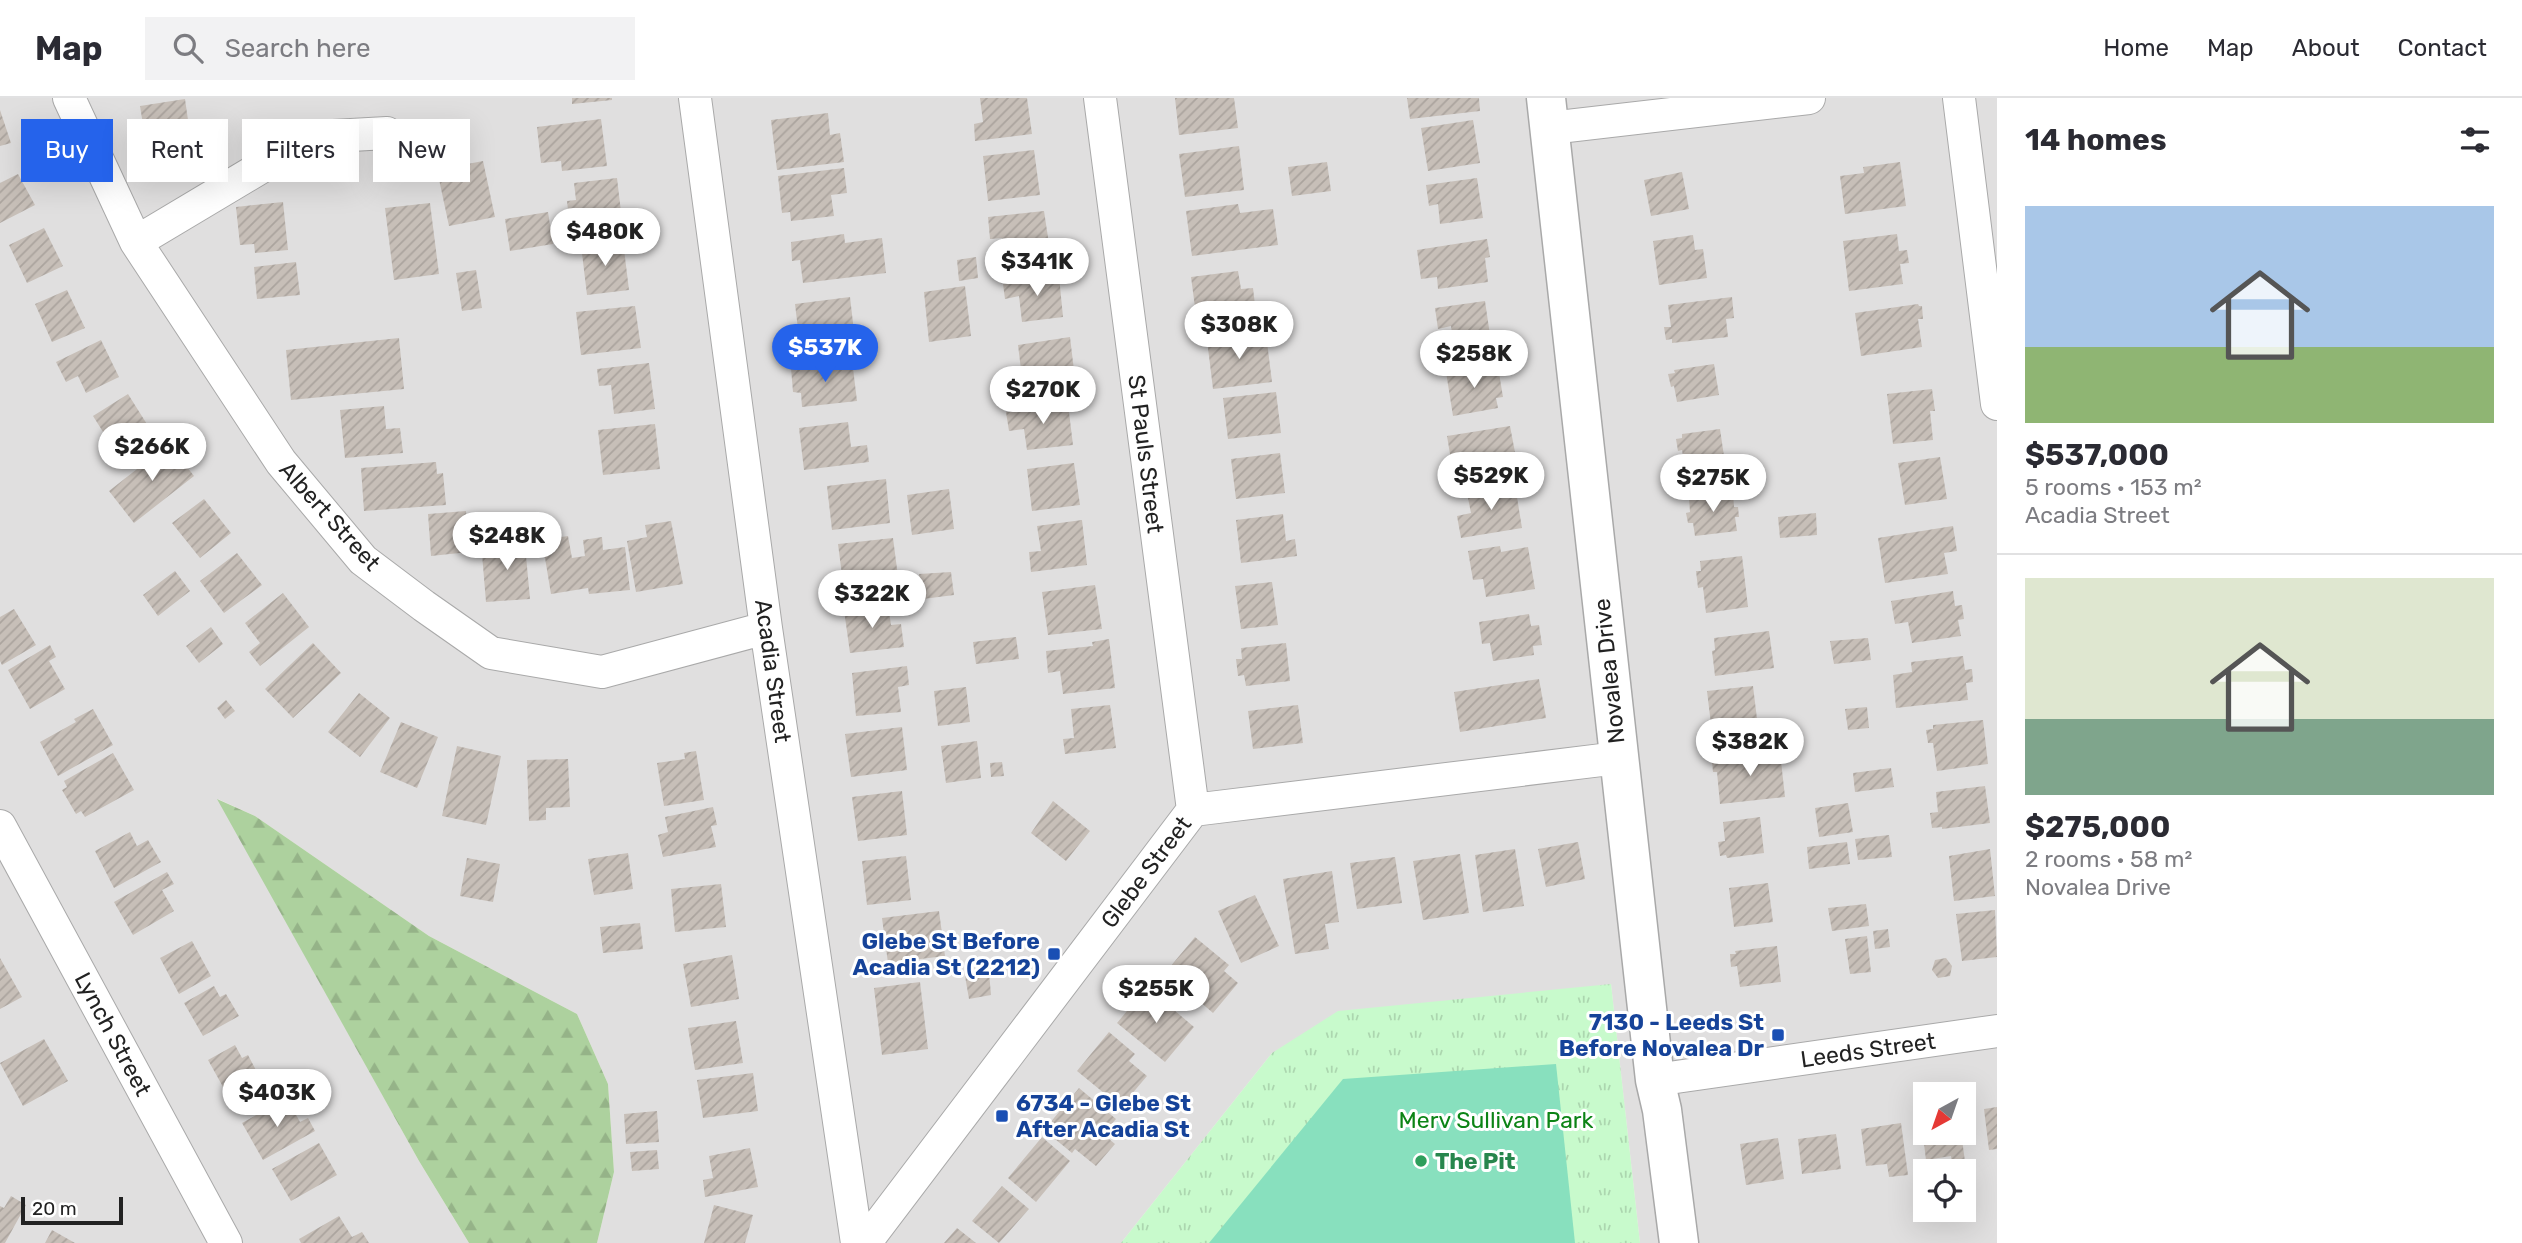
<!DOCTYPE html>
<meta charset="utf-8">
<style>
:root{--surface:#fff;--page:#f2f2f3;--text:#2b2b33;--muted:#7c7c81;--line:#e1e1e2;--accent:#2563eb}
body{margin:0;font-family:Rubik,sans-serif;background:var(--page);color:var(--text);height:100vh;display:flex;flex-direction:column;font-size:26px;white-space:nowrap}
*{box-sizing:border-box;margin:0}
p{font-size:23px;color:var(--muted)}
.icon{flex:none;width:38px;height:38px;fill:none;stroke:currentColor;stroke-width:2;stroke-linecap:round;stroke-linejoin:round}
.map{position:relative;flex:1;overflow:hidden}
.panel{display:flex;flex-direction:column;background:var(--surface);width:525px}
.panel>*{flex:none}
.top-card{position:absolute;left:21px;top:21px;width:665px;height:63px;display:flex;gap:14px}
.needle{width:46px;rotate:220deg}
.buttons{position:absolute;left:1913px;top:984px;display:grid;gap:14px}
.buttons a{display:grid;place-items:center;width:63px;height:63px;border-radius:0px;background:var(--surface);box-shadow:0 7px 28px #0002;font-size:35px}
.scale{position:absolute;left:21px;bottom:18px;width:102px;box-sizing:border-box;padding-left:7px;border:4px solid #222;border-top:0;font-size:19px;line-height:24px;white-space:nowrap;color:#222;-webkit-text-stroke:5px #fff;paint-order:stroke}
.price{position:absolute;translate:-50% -60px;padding:0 16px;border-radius:24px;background:#fff;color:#222;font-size:23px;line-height:46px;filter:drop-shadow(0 2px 4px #0008)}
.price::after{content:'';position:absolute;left:50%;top:42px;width:21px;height:16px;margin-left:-10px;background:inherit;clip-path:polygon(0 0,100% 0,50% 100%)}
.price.on{background:var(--accent);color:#fff}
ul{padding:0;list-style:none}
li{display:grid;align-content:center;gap:14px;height:371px;padding:0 28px}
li+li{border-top:2px solid var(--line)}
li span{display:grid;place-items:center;height:217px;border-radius:0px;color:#555}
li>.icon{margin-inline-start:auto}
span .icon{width:126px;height:126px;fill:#fffc;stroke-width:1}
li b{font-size:30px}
h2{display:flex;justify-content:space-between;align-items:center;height:84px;padding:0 28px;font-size:30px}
.chip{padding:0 24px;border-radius:0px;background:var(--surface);box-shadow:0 7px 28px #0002;font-size:24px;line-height:63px}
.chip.on{background:var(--accent);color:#fff}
header{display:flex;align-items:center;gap:42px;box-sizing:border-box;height:98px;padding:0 35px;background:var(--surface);border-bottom:2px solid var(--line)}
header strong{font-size:33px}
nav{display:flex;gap:38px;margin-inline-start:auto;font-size:24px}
.search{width:490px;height:63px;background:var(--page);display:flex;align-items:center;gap:18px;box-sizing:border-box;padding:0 24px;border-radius:0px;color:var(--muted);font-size:26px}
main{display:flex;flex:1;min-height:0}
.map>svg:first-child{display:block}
</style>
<header>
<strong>Map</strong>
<div class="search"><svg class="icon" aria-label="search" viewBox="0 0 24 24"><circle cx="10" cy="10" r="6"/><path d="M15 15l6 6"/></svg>Search here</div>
<nav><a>Home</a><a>Map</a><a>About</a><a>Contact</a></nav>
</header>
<main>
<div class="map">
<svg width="1997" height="1145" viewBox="0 0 1997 1145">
<defs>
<pattern id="forest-firs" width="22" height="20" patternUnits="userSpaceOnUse" patternTransform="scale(1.75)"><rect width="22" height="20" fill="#add19e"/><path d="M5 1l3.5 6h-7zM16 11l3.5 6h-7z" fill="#95b388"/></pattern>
<pattern id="park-tufts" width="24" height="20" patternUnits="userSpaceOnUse" patternTransform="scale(1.75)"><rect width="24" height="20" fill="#c8facc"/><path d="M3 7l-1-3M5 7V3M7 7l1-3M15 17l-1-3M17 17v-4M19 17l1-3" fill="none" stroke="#acd6af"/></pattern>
<pattern id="building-hatch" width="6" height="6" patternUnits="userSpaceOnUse" patternTransform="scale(1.75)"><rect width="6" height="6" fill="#c7bfb8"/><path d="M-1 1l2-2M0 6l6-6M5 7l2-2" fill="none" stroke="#aba49e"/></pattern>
</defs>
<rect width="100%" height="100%" fill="#f2efe9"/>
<path fill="#e0dfdf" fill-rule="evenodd" d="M0,0H1997V1145H1640L1611,886L1272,955L1121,1145H597L614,1074L608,986L577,916L429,838L255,718L218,701L419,1063L469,1145H0ZM1925,996H1964V1034H1925ZM1925,1073H1964V1111H1925Z"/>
<path fill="url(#forest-firs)" d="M217,701L255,718L429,838L577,916L608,986L614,1074L597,1145H469L419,1063Z"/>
<path fill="url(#park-tufts)" d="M1611,886L1640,1145H1121L1272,955L1338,913Z"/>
<path fill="#88e0be" d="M1556,966L1575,1145H1209L1343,981Z"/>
<path fill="url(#building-hatch)" d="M572,0H612V2L572,6Z
M980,0H1027L1032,36L975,43L974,26L983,24Z
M1175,0H1234L1238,30L1179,37Z
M1407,0H1479L1480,13L1410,21Z
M185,1L189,29L197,27L200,49L148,58L140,8Z
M0,12L11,45L0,48Z
M828,15L830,37L840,35L844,64L777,72L771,22Z
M601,21L607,68L562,73L561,63L541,65L537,29Z
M1473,22L1480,65L1428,73L1421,30Z
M1239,48L1244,92L1185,99L1179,56Z
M1034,52L1040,97L988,103L983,58Z
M483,63L495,119L449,128L437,72Z
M1327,64L1331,93L1292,98L1288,69Z
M1900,64L1906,108L1845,116L1840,78L1864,75L1863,69Z
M844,70L847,95L831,97L834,118L791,123L790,114L782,115L778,78Z
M1682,74L1689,111L1651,118L1644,82Z
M18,76L35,107L0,125V85Z
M617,80L623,131L581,136L580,128L570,130L567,103L576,102L574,85Z
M1477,80L1483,120L1440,126L1438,106L1429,108L1426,87Z
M283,104L288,152L255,155L254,146L240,147L236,109Z
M430,105L439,176L394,182L385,110Z
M1238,106L1240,115L1273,111L1278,147L1192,158L1186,113Z
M1044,113L1051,159L1005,165L1002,140L990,141L988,119Z
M548,114L553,146L510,153L505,121Z
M44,130L63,168L27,185L9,147Z
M844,136L845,145L882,140L886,175L803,185L800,162L792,163L791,144Z
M1897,136L1899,153L1907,152L1909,165L1900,166L1903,186L1849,193L1843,143Z
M1693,137L1695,152L1703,151L1707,180L1659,187L1653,143Z
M1487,141L1490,159L1485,160L1488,184L1438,191L1437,179L1421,181L1417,152Z
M623,143L629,192L587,197L581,147Z
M976,159L978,180L959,183L957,162Z
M296,164L300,197L257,201L254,169Z
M476,172L482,210L462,213L456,175Z
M1238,173L1241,191L1253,190L1257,224L1227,227L1226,220L1197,224L1191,179Z
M1059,178L1063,219L1022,224L1019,198L1005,201L1003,186Z
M965,188L971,238L929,244L924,194Z
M67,192L85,230L52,244L35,206Z
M850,199L855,242L812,247L810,229L798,231L795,206Z
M1732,199L1734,220L1726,221L1728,239L1672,245V241L1666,242L1664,229H1671L1668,207Z
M1485,203L1491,244L1454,250L1451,228L1438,231L1435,210Z
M1918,206L1919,208H1922L1923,221H1918L1922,249L1861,258L1855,215Z
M635,208L641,250L581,257L576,214Z
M1266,236L1272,284L1213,291L1207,242Z
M1070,239L1075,281L1023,288L1018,247Z
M399,240L404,291L291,302L286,252Z
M101,242L119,279L86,295L78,278L66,284L56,264Z
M852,262L857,303L802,309L801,295L793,294L791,270Z
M649,265L655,311L614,316L611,287L599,288L597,271Z
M1490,266L1492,276L1499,275L1503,299L1496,300L1498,310L1453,318L1446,274Z
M1714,266L1719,297L1677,304L1674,288L1671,289L1668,276L1675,275L1674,272Z
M1932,291L1935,313H1930L1933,342L1893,346L1887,296Z
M1276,294L1281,335L1228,341L1223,300Z
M128,296L150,331L115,353L93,318Z
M1068,306L1073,347L1027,352L1024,331L1009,333L1006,314Z
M384,308L386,331L400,330L403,355L345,360L340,312Z
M848,324L851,349L867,347L869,364L804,372L799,330Z
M655,326L660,371L603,377L598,332Z
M1510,328L1518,370L1464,379L1461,361L1451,362L1447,338Z
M1720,331L1725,365L1685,371L1682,352L1678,353L1676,341L1682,340V336Z
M169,346L194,378L134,425L109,393Z
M1280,355L1285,395L1236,401L1231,361Z
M1940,359L1947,401L1905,407L1898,365Z
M436,364L437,376L443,375L446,407L364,413L361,370Z
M1074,365L1080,407L1032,413L1027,371Z
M886,381L890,425L832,432L827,388Z
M1515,387L1522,430L1461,440L1457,418L1471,415L1467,395Z
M949,391L954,431L912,437L907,397Z
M1733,395L1734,409H1738L1739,419H1735L1737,433L1695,438L1693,425H1688L1686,415L1690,414L1689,400Z
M204,401L231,435L200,460L172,425Z
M466,413L469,454L431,458L428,416Z
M1816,415L1817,437L1780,440L1778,419Z
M1283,416L1286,443L1295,441L1297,458L1241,465L1236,422Z
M1082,422L1087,467L1031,474L1029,454L1041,453L1037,428Z
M671,423L683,486L636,494L627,443L647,439L645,427Z
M1953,428L1957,453L1944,455L1948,476L1885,485L1878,440Z
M524,436L530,501L486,504L482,456L508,454L506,437Z
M568,438L572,460L585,458L583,442L602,439L603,452L625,449L630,492L589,496L588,490L551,496L542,442Z
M893,440L899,486L844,493L838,446Z
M1500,448L1501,454L1528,449L1535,491L1486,499L1483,481L1473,482L1468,453Z
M237,455L262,487L224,515L200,483Z
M1742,458L1748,509L1706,515L1703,489L1698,490L1696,473H1701L1700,463Z
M175,473L190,493L158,518L143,497Z
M951,474L954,497L923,501L919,476Z
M1272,484L1278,527L1241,531L1235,488Z
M1095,487L1102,531L1048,537L1042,494Z
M1953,493L1955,508L1962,507L1964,521L1958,522L1961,538L1912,545L1908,524L1895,526L1891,503Z
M283,495L309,529L260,568L249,554L260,545L245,525Z
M888,506L891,527L901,526L904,549L850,555L844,512Z
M14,511L36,547L2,567L0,563V519Z
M1529,516L1531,528L1539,527L1542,547L1533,548L1534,557L1493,563L1490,545L1482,546L1479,524Z
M211,529L223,546L199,565L186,548Z
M1769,533L1774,570L1715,578L1712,553L1715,552L1714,540Z
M1016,539L1019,561L976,566L973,544Z
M1868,540L1871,562L1834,566L1830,543Z
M1109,541L1115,590L1063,596L1060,573L1048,575L1046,553L1093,548L1092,544Z
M313,545L341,575L293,620L265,591Z
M1286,545L1290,583L1246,588L1244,577L1238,578L1236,561H1242L1241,550Z
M50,547L56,559L49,563L65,591L30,611L8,572Z
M1963,558L1965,572L1972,571L1973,584L1966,585L1968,602L1896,610L1893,577L1912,574L1911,564Z
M907,568L909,587L898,589L901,614L856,618L852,575Z
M1539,581L1546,620L1460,634L1454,594Z
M1753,588L1758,629L1712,635L1707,593Z
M966,589L970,624L938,628L934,593Z
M359,595L390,620L360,659L328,634Z
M226,602L235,613L225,621L217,610Z
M1110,607L1116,650L1065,656L1063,641L1074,640L1071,611Z
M1298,607L1303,645L1253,651L1248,613Z
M1867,609L1869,630L1848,632L1845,611Z
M93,611L113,647L58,678L40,644L76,624L74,621Z
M1983,622L1988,666L1937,673L1933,645H1928L1926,632L1933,631V627Z
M401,624L438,639L417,690L380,674Z
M902,629L907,672L851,679L845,636Z
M977,643L981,680L946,685L941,648Z
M457,648L501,658L486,727L442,718Z
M696,653L704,702L664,708L657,665L685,661L684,655Z
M1780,654L1785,699L1720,706L1717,674H1713L1712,663L1716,661Z
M113,655L134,692L85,719L81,713L76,716L62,692L67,689L64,683Z
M568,661L570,709L546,710V722L529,723L527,662Z
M1002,664L1004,678L991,679L990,665Z
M1891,670L1894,689L1855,694L1853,675Z
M1985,688L1990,725L1942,731V729L1932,730L1930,715L1938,714L1936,694Z
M902,693L907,737L858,743L852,699Z
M1053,703L1090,733L1066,763L1031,735Z
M1848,705L1853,734L1819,739L1815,710Z
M713,709L717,727L711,728L716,749L663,759L658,737L668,734L665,719Z
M1760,719L1764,755L1727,760L1726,757L1720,758L1718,744L1725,743L1723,724Z
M130,734L137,748L148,742L161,764L114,790L95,753Z
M1889,737L1892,759L1858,762L1855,741Z
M1578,744L1585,781L1546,789L1538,751Z
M1847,744L1850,766L1809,771L1807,749Z
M1515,751L1524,808L1483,814L1475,757Z
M1990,751L1995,798L1954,803L1949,758Z
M628,755L633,791L594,797L588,761Z
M1460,756L1469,815L1423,822L1413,763Z
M906,758L911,802L867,807L862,763Z
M1395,759L1402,805L1357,811L1350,765Z
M467,760L500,766L493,804L460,798Z
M1332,773L1339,824L1325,826L1329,851L1295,856L1283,781Z
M167,774L174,786L162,792L174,813L133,837L114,804Z
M1768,785L1773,824L1734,829L1729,790Z
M721,786L726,829L675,834L671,791Z
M1255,797L1279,848L1241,865L1218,813Z
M1866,806L1869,828L1832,833L1828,810Z
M1995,812L1997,859L1962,863L1956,816Z
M939,813L945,858L888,865L882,820Z
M640,825L643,851L603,855L600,829Z
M1888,831L1890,849L1875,851L1873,833Z
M1867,838L1871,874L1850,876L1845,841Z
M1195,839L1229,867L1224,873L1238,885L1213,915L1199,903L1194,909L1160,881Z
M192,843L211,878L179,896L160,860Z
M1777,848L1781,884L1740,889L1737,868L1731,869L1730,856H1736L1735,853Z
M732,857L739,901L691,909L683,866Z
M0,860L22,899L0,911Z
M1946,860L1952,868L1950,878L1938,880L1932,872L1935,862Z
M989,874L991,897L969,901L965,878Z
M920,884L928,951L882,957L874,890Z
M214,888L220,899L226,896L239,918L203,938L184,905Z
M1147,889L1194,929L1165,964L1117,925Z
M736,923L743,965L695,972L688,930Z
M1109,934L1135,956L1129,963L1147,978L1125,1004L1114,995L1110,1000L1077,973Z
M44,941L68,983L23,1008L0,965Z
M235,947L242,960L248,957L259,978L227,996L208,962Z
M753,975L758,1013L703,1020L697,982Z
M1079,990L1116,1021L1103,1036L1115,1046L1096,1068L1075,1051L1072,1055L1044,1032Z
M287,1000L300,1024L308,1020L315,1033L263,1062L242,1025Z
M1997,1009V1051L1989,1052L1984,1011Z
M657,1013L659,1044L626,1046L624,1016Z
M1921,1021H1925V1034H1961L1966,1071L1953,1073L1951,1058L1926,1062Z
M1901,1025L1908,1077L1889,1079L1887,1066L1866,1068L1861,1031Z
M1836,1036L1841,1071L1802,1076L1798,1041Z
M1042,1039L1070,1063L1036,1104L1008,1080Z
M1778,1040L1784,1081L1746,1087L1740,1046Z
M319,1045L337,1077L291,1103L272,1071Z
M750,1050L758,1089L705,1099L703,1082L713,1080L709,1058Z
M657,1052L659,1071L632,1073L630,1054Z
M1002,1088L1029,1111L999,1145L972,1123Z
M11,1098L26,1107L5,1145H0V1108L4,1110Z
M714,1107L753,1117L745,1145H704Z
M339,1118L352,1139L362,1134L369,1145H301L299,1141Z
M957,1130L976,1145H944Z
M52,1132L75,1145H45Z"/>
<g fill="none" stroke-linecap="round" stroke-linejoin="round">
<g stroke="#a9a9a9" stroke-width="34">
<path id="minor" d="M69,0L136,144L281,364L363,462L424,508L491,555L602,574L766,530
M695,0L766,530L857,1145
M1100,0L1193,712
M1959,0L1997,306
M1550,30L1809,0
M136,144L295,49L333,38L387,35
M0,728L226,1145
M1655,982L1997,933
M865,1145L1193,712L1618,660"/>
</g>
<g stroke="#a9a9a9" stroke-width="41">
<path id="tertiary" d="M1546,0L1655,982L1662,1012L1679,1145"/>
</g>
<use href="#minor" stroke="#fff" stroke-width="32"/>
<use href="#tertiary" stroke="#fff" stroke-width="38"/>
</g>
<g fill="#1a4fb4" stroke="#fff" stroke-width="2.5">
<rect x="1047" y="849" width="14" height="14" rx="3.5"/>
<rect x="1771" y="930" width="14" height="14" rx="3.5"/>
<rect x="995" y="1011" width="14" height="14" rx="3.5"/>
</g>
<circle fill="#2e9e5b" stroke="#fff" stroke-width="2.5" cx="1421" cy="1063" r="7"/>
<g text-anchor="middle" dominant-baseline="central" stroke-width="6" stroke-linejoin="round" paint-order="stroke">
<g font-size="23" fill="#222" stroke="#fff">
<text transform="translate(1146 356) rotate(83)">St Pauls Street</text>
<text transform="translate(330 418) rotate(48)">Albert Street</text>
<text transform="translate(773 573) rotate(82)">Acadia Street</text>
<text transform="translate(1609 573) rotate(-96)">Novalea Drive</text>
<text transform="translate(1146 774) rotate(-53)">Glebe Street</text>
<text transform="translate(113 936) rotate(62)">Lynch Street</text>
<text transform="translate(1868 952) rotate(-8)">Leeds Street</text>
</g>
<g font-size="23" font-weight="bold" fill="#164399" stroke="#fff" text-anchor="end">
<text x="1040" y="843">Glebe St Before<tspan x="1040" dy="26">Acadia St (2212)</tspan></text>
<text x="1764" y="924">7130 - Leeds St<tspan x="1764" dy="26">Before Novalea Dr</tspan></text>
<text x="1016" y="1005" text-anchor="start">6734 - Glebe St<tspan x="1016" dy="26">After Acadia St</tspan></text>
</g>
<g font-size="23" fill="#0c8416" stroke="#fff">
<text x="1496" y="1022">Merv Sullivan Park</text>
</g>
<g font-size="23" font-weight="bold" fill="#27864d" stroke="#fff" text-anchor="start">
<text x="1435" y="1063">The Pit</text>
</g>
</g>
</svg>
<div class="buttons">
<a><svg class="needle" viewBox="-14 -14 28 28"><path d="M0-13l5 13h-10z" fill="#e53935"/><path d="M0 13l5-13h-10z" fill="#7c7c81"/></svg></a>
<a><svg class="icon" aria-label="locate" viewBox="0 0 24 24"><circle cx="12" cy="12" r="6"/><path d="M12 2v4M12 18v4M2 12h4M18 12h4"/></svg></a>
</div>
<div class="scale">20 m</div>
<b class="price" style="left:605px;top:170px">$480K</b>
<b class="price" style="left:1037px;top:200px">$341K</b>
<b class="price" style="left:1239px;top:263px">$308K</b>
<b class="price on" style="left:825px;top:286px">$537K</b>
<b class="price" style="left:1474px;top:292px">$258K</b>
<b class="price" style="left:1043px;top:328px">$270K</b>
<b class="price" style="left:152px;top:385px">$266K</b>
<b class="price" style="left:1491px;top:414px">$529K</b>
<b class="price" style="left:1713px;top:416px">$275K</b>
<b class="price" style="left:507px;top:474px">$248K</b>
<b class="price" style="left:872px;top:532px">$322K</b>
<b class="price" style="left:1750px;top:680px">$382K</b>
<b class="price" style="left:1156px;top:927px">$255K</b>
<b class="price" style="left:277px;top:1031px">$403K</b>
<div class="top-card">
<a class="chip on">Buy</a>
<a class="chip">Rent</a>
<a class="chip">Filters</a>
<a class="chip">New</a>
</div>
</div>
<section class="panel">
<h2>14 homes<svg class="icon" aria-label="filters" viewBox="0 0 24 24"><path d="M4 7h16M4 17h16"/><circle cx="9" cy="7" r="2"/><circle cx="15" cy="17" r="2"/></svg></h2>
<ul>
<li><span style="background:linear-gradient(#a9c7e8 65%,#8fb573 0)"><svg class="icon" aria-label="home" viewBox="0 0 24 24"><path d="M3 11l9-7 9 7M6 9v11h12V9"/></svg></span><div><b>$537,000</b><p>5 rooms · 153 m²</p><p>Acadia Street</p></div></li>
<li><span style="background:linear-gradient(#dfe7d0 65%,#7fa58c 0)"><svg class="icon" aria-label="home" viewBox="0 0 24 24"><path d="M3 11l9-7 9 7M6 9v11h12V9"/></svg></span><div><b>$275,000</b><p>2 rooms · 58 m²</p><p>Novalea Drive</p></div></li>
</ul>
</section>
</main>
